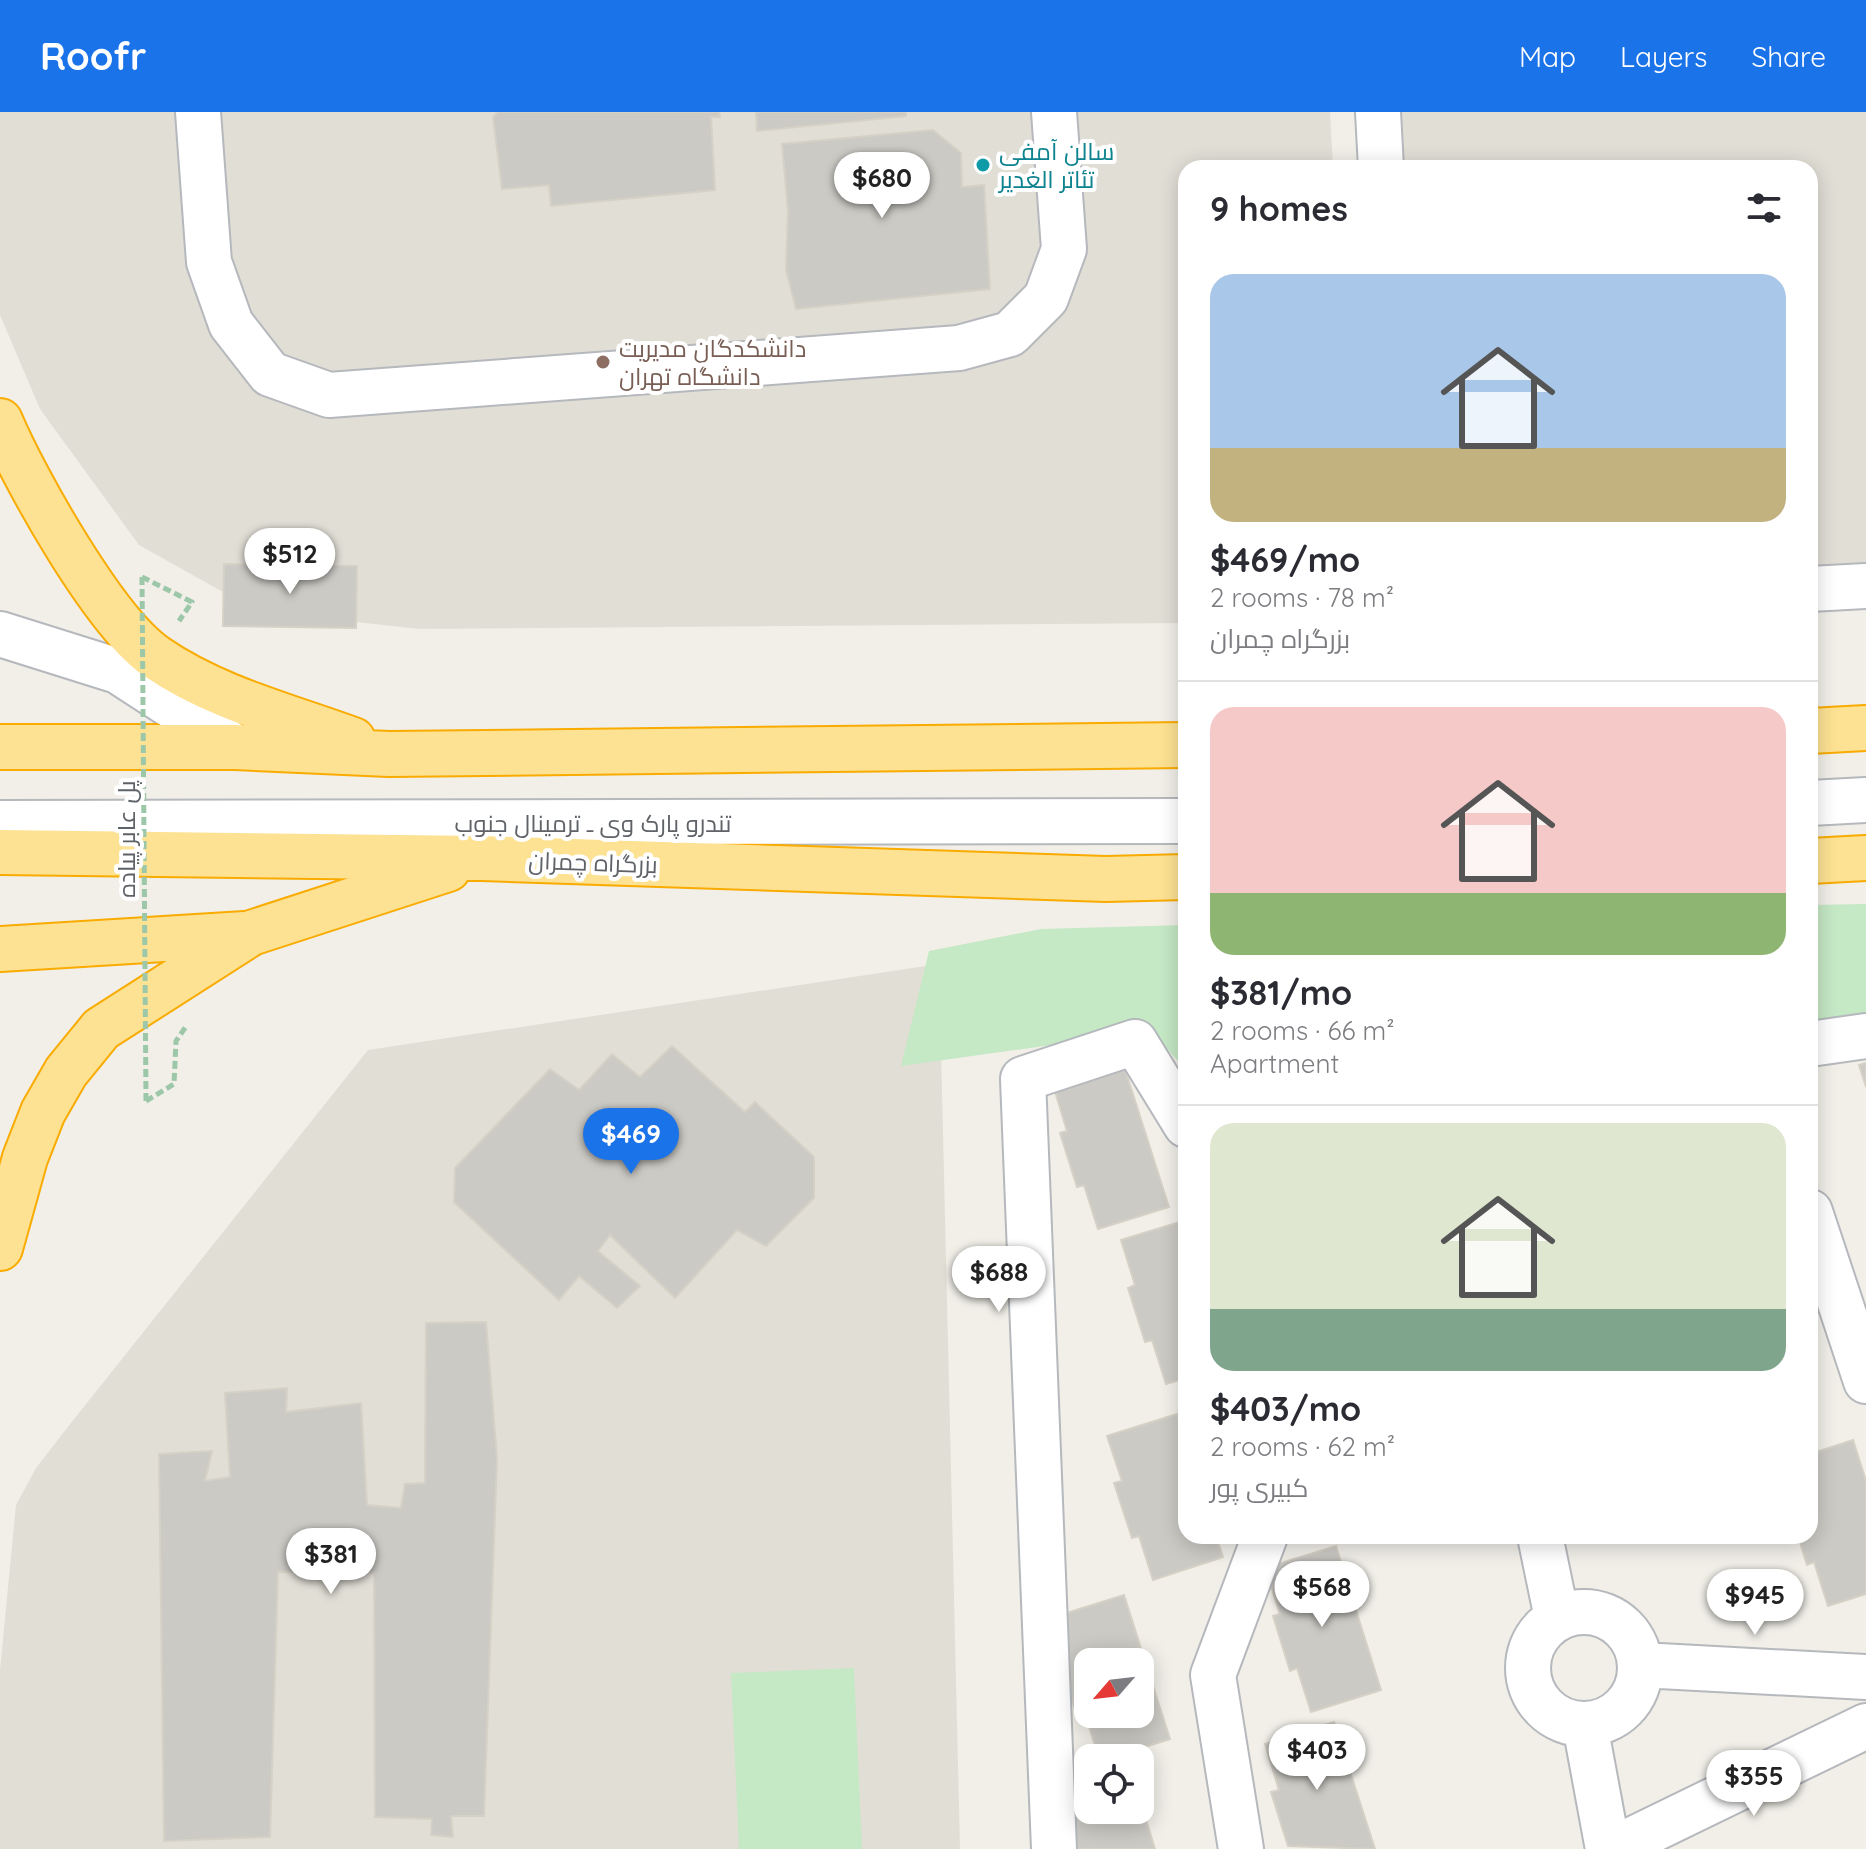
<!DOCTYPE html>
<meta charset="utf-8">
<style>
:root{--surface:#fff;--page:#f2f2f3;--text:#2b2b33;--muted:#7c7c81;--line:#e1e1e2;--accent:#1a73e8}
body{margin:0;font-family:Quicksand,Cairo,sans-serif;background:var(--page);color:var(--text);height:100vh;display:flex;flex-direction:column;font-size:30px;white-space:nowrap}
*{box-sizing:border-box;margin:0}
p{font-size:26px;color:var(--muted)}
.icon{flex:none;width:44px;height:44px;fill:none;stroke:currentColor;stroke-width:2;stroke-linecap:round;stroke-linejoin:round}
.map{position:relative;flex:1;overflow:hidden}
.drawer{position:absolute;left:1178px;top:48px;width:640px;height:1384px;display:flex;flex-direction:column;background:var(--surface);border-radius:24px;box-shadow:0 4px 20px #0003}
.drawer>*{flex:none}
.needle{width:52px;rotate:242deg}
.controls{position:absolute;left:1074px;top:1536px;display:grid;gap:16px}
.controls a{display:grid;place-items:center;width:80px;height:80px;border-radius:16px;background:var(--surface);box-shadow:0 4px 20px #0003;font-size:40px}
.price{position:absolute;translate:-50% -68px;padding:0 18px;border-radius:28px;background:#fff;color:#222;font-size:26px;line-height:52px;filter:drop-shadow(0 2px 4px #0008)}
.price::after{content:'';position:absolute;left:50%;top:48px;width:24px;height:18px;margin-left:-12px;background:inherit;clip-path:polygon(0 0,100% 0,50% 100%)}
.price.selected{background:var(--accent);color:#fff}
ul{padding:0;list-style:none}
li{display:grid;align-content:center;gap:16px;height:424px;padding:0 32px}
li+li{border-top:2px solid var(--line)}
li span{display:grid;place-items:center;height:248px;border-radius:24px;color:#555}
li>.icon{margin-inline-start:auto}
span .icon{width:144px;height:144px;fill:#fffc;stroke-width:1}
li b{font-size:34px}
h2{display:flex;justify-content:space-between;align-items:center;height:96px;padding:0 32px;font-size:34px}
header{display:flex;align-items:center;gap:48px;box-sizing:border-box;height:112px;padding:0 40px;background:var(--accent);color:#fff}
header strong{font-size:38px}
nav{display:flex;gap:44px;margin-inline-start:auto;font-size:28px}
.map>svg:first-child{display:block}
</style>
<header>
<strong>Roofr</strong>
<nav><a>Map</a><a>Layers</a><a>Share</a></nav>
</header>
<div class="map">
<svg width="1866" height="1737" viewBox="0 0 1866 1737">
<rect width="100%" height="100%" fill="#f1efe8"/>
<path fill="#e1ded6" d="M0,0H1330L1333,56H1186V511L419,517L257,499L139,433L40,297L0,203Z
M1395,0H1866V455L1810,458V56H1398Z
M939,852L960,1737H0V1558L16,1393L36,1356L67,1316L368,938Z"/>
<path fill="#c5e8c5" d="M1866,792V906L1810,910V793Z
M1186,813V958L1151,919L901,954L929,839L1041,817Z
M854,1556L862,1737H739L731,1561Z"/>
<path fill="#cccac5" stroke="#d6d1c6" stroke-width="2" fill-rule="evenodd" d="M498,0H719L720,5H711L715,78L551,94L549,73L502,77L493,5Z
M756,0H906V4L757,19Z
M933,18L961,41L962,75L984,73L990,177L796,197L786,158L788,99L782,32Z
M224,452L357,454L356,516L223,514Z
M672,934L745,1000L755,990L814,1045V1086L766,1134L737,1118L675,1186L610,1123L598,1139L640,1174L617,1196L579,1164L559,1188L454,1090L455,1056L550,957L579,978L612,942L640,965Z
M1123,951L1169,1095L1098,1117L1084,1073L1077,1075L1060,1021L1067,1019L1053,973Z
M1866,951V975L1859,953Z
M1186,1108V1266L1166,1272L1152,1228L1145,1230L1128,1176L1135,1173L1121,1128Z
M486,1210L497,1346L484,1704H451L453,1725L431,1723L432,1707L375,1705L374,1461L278,1460L270,1725L164,1729L159,1342L212,1339L205,1369L230,1365L225,1281L287,1276L286,1300L361,1291L367,1393L401,1396L405,1372L425,1371L426,1211Z
M1177,1302L1186,1329V1424H1216L1223,1445L1153,1468L1139,1424L1132,1426L1114,1371L1122,1369L1107,1324Z
M1853,1328L1866,1369V1482L1828,1494L1814,1450L1807,1453L1798,1424H1810V1342Z
M1336,1434L1381,1578L1311,1600L1297,1556L1290,1559L1273,1504L1280,1502L1265,1456Z
M1124,1483L1170,1627L1110,1646H1099L1086,1605L1078,1607L1061,1553L1054,1505ZM1088,1550H1140V1602H1088Z
M1334,1610L1375,1737L1288,1734L1271,1680L1279,1678L1265,1632Z
M1088,1671V1698H1140V1688L1155,1737H1070L1060,1680Z"/>
<g fill="none" stroke-linecap="round" stroke-linejoin="round">
<g stroke="#b5b8bc" stroke-width="48">
<path id="minor" d="M198,0L209,150L231,212L270,262L329,283L959,236L1010,222L1046,186L1064,137L1054,0
M1378,0L1381,56
M1810,477L1866,474
M0,522L118,559L235,635
M1810,691L1866,688
M0,711L1186,709
M1810,932L1866,924
M1810,1100L1866,1269
M1540,1424L1557,1506
M1528 1556a56 56 0 1 1 112 0a56 56 0 1 1-112 0Z
M1641,1553L1866,1565
M1585,1613L1608,1737
M1054,1737L1023,967L1135,930L1186,1013
M1241,1737L1213,1563L1265,1424
M1613,1737L1866,1614"/>
</g>
<g stroke="#f9ab00" stroke-width="48">
<path id="highway" d="M0,309C25,368 105,511 157,546C215,586 288,604 353,628
M1810,619L1866,616
M0,635H235L389,642L1186,633
M0,740L482,746L1106,767L1186,765
M1810,749L1866,746
M0,837L245,822
M0,1136L25,1046L43,1000L66,960L101,917L251,821L448,757"/>
</g>
<path stroke="#9cc7a9" stroke-width="5" stroke-dasharray="8 4" stroke-linecap="butt" d="M142,465L192,490L179,509
M146,989L174,972L176,929L187,913"/>
<use href="#minor" stroke="#fff" stroke-width="44"/>
<use href="#highway" stroke="#fde293" stroke-width="44"/>
<path stroke="#9cc7a9" stroke-width="5" stroke-dasharray="8 4" stroke-linecap="butt" d="M142,465L146,989"/>
</g>
<circle fill="#0f9aa8" stroke="#fff" stroke-width="3" cx="983" cy="53" r="8"/>
<circle fill="#8d6e63" stroke="#fff" stroke-width="3" cx="603" cy="250" r="8"/>
<g text-anchor="middle" dominant-baseline="central" stroke-width="8" stroke-linejoin="round" paint-order="stroke">
<g font-size="24" fill="#0d838f" stroke="#fff" text-anchor="start">
<text x="999" y="39">سالن آمفی<tspan x="999" dy="28">تئاتر الغدير</tspan></text>
</g>
<g font-size="24" fill="#785e54" stroke="#fff" text-anchor="start">
<text x="619" y="236">دانشکدگان مدیریت<tspan x="619" dy="28">دانشگاه تهران</tspan></text>
</g>
<g font-size="24" fill="#5f6368" stroke="#fff">
<text x="593" y="711">تندرو پارک وی ـ ترمینال جنوب</text>
<text transform="translate(126 727) rotate(-90)">پل عابر پیاده</text>
<text transform="translate(593 750) rotate(2)">بزرگراه چمران</text>
</g>
</g>
</svg>
<div class="controls">
<a><svg class="needle" viewBox="-14 -14 28 28"><path d="M0-13l5 13h-10z" fill="#e53935"/><path d="M0 13l5-13h-10z" fill="#7c7c81"/></svg></a>
<a><svg class="icon" aria-label="locate" viewBox="0 0 24 24"><circle cx="12" cy="12" r="6"/><path d="M12 2v4M12 18v4M2 12h4M18 12h4"/></svg></a>
</div>
<b class="price" style="left:882px;top:108px">$680</b>
<b class="price" style="left:290px;top:484px">$512</b>
<b class="price selected" style="left:631px;top:1064px">$469</b>
<b class="price" style="left:999px;top:1202px">$688</b>
<b class="price" style="left:331px;top:1484px">$381</b>
<b class="price" style="left:1322px;top:1517px">$568</b>
<b class="price" style="left:1755px;top:1525px">$945</b>
<b class="price" style="left:1317px;top:1680px">$403</b>
<b class="price" style="left:1754px;top:1706px">$355</b>
<section class="drawer">
<h2>9 homes<svg class="icon" aria-label="filters" viewBox="0 0 24 24"><path d="M4 7h16M4 17h16"/><circle cx="9" cy="7" r="2"/><circle cx="15" cy="17" r="2"/></svg></h2>
<ul>
<li><span style="background:linear-gradient(#a9c7e8 70%,#c2b280 0)"><svg class="icon" aria-label="home" viewBox="0 0 24 24"><path d="M3 11l9-7 9 7M6 9v11h12V9"/></svg></span><div><b>$469/mo</b><p>2 rooms · 78 m²</p><p>بزرگراه چمران</p></div></li>
<li><span style="background:linear-gradient(#f6c9c9 75%,#8fb573 0)"><svg class="icon" aria-label="home" viewBox="0 0 24 24"><path d="M3 11l9-7 9 7M6 9v11h12V9"/></svg></span><div><b>$381/mo</b><p>2 rooms · 66 m²</p><p>Apartment</p></div></li>
<li><span style="background:linear-gradient(#dfe7d0 75%,#7fa58c 0)"><svg class="icon" aria-label="home" viewBox="0 0 24 24"><path d="M3 11l9-7 9 7M6 9v11h12V9"/></svg></span><div><b>$403/mo</b><p>2 rooms · 62 m²</p><p>کبیری پور</p></div></li>
</ul>
</section>
</div>
